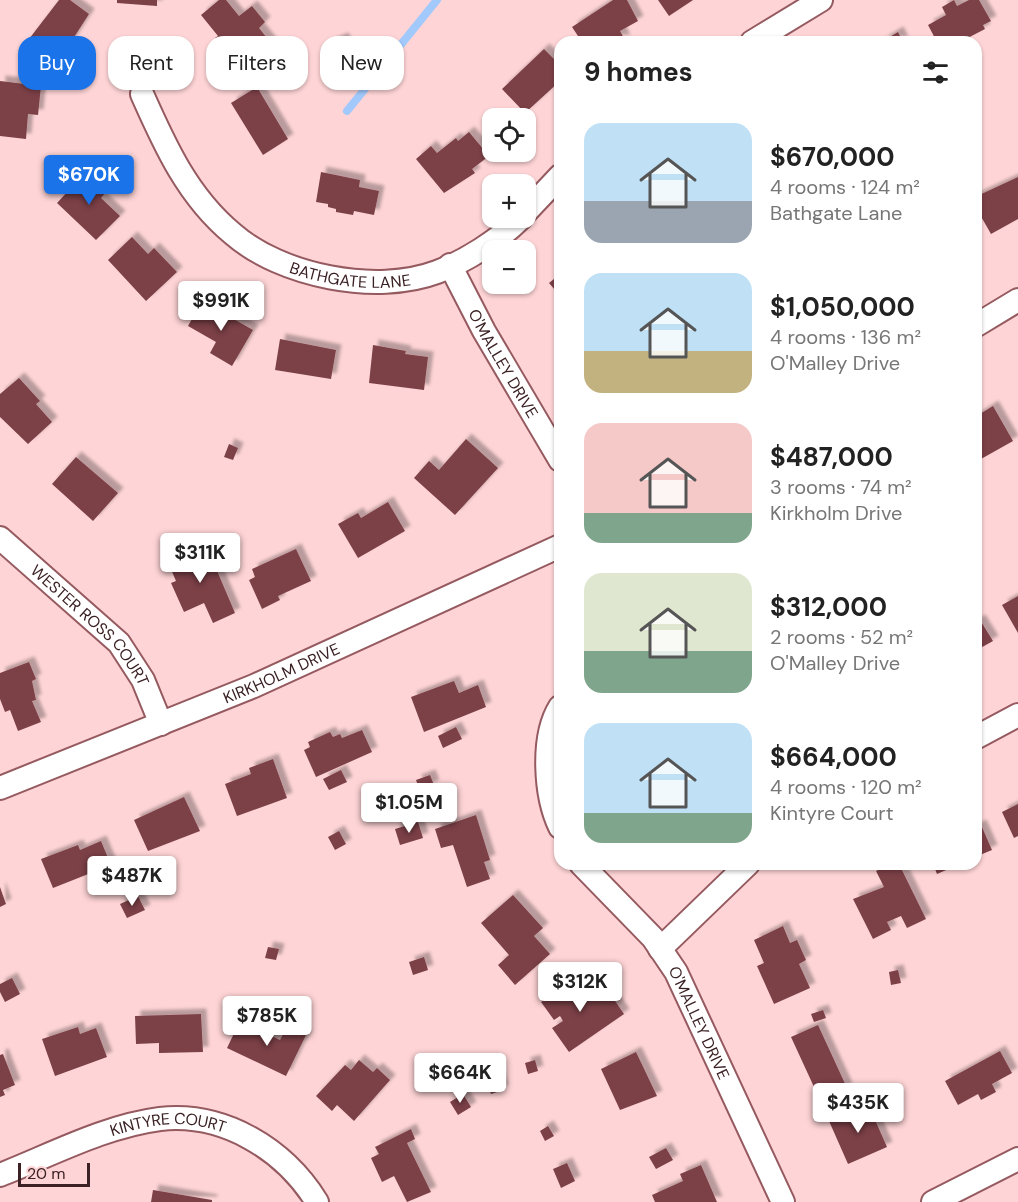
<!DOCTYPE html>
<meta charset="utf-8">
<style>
:root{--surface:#fff;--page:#f6f6f6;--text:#222;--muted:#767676;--accent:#1a73e8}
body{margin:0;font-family:"DM Sans",sans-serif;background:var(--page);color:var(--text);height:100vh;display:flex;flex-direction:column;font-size:22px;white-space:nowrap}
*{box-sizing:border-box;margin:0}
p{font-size:20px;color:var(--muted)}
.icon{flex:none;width:33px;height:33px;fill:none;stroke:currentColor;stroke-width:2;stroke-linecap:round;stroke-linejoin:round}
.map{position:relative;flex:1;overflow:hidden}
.panel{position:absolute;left:554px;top:36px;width:428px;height:834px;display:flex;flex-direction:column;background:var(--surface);border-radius:18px;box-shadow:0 2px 4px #0004}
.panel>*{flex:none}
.top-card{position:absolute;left:18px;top:36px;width:446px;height:54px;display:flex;gap:12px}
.buttons{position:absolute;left:482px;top:108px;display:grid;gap:12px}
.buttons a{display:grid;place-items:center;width:54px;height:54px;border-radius:12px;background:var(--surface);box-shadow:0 2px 4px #0004;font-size:30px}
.scale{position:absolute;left:18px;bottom:15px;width:72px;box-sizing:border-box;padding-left:6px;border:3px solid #3b2124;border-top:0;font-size:16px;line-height:21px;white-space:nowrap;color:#3b2124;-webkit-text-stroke:4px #fed4d6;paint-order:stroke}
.price{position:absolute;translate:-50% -51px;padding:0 14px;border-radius:6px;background:#fff;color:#222;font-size:20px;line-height:39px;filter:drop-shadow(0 2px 3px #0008)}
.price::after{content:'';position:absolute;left:50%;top:36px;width:18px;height:14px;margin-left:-9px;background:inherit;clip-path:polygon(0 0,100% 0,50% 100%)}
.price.selected{background:var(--accent);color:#fff}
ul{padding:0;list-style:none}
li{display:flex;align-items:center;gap:18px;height:150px;padding:0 30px}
li span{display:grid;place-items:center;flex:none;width:168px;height:120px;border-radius:18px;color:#555}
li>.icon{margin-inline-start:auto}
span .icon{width:72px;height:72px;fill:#fffc;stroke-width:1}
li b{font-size:26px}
h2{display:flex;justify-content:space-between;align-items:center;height:72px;padding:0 30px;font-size:26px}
.tag{padding:0 21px;border-radius:18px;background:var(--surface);box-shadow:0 2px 4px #0004;font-size:21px;line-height:54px}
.tag.selected{background:var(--accent);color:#fff}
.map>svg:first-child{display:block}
</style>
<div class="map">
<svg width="1018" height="1202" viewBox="0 0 1018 1202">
<defs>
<filter id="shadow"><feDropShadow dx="5.5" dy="-5.5" stdDeviation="1.5" flood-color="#0004"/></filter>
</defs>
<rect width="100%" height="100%" fill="#fed4d6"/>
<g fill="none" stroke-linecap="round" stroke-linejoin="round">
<path stroke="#a2c9fb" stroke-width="8" d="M347,111L437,0"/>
</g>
<path fill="#7c4147" filter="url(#shadow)" d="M59,0H70L89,14L58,62L29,39Z
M117,0H157V6L117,3Z
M219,0H226L239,16L252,6L265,22L259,28L271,43L241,68L234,60L229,62L220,51L223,48L215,38L218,36L201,15Z
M613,0H627L638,21L620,31L625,40L582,42L572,27Z
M658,0H693L669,16Z
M954,0L957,6L969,0H979L991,21L983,25L985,29L960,42H937L928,25L946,15L942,7Z
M898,32L903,42H881Z
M343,38L347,46L335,51L331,43Z
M544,49L560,65V81L525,113L502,89Z
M0,81L41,86L38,115L28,114L26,139L0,136Z
M257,87L288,139L263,155L231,103Z
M469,132L489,156L472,169L475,173L444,193L416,159L431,146L437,153L456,138L458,141Z
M87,171L108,190L101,198L120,216L96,240L57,203Z
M321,172L360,180L359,187L379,191L374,215L354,211L353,215L336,212V209L328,207V204L316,202Z
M1018,177V219L991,234L975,206V197Z
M132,237L148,254L154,248L177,272L146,301L108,260Z
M560,274V296L549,283Z
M202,301L253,330L232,366L210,353L216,342L188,326Z
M280,339L336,350L331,379L275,370Z
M373,345L406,351L405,354L428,357L424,390L369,383Z
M19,378L40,401L36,404L52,422L28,444L0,417V394Z
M993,406L1013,441L981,459L975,452V417Z
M466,439L498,468L455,515L414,478L429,461L439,470Z
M229,444L238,448L233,460L224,457Z
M76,457L118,493L93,521L52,484Z
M388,502L405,531L358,558L338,524L358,513L361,518Z
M200,545L204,554L209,552L235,613L213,623L204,603L184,612L171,583L176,581L167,560Z
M296,549L311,581L278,596L280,600L262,609L249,580L255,577L252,569Z
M1018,596V633L1002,605Z
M980,620L993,641L975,651V623Z
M29,662L36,679L32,681L36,700L32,701L41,722L18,731L10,710L5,712L0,699V673Z
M454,681L459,693L478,685L486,707L424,732L411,697Z
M456,727L462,739L443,748L438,736Z
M362,730L372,752L316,777L304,750L310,747L308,742L330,732L333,737L340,734L342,738Z
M273,759L287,798L237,816L225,784L251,774L249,768Z
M341,770L347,782L329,790L323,779Z
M430,775L434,785L420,791L416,780Z
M184,797L200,831L148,851L134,820Z
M1018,804V836L1014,838L1002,812Z
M476,815L490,860L484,862L490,879L467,887L453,845L441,848L435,829Z
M418,822L423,838L400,845L395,829Z
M981,825L992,850L975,857V828Z
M339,831L346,844L335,850L328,837Z
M101,841L111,865L53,888L41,859L78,845L80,850Z
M890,864H899L926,919L907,928L901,916L887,922L891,930L873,939L853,899L884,887L876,871Z
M933,864H960L937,874Z
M0,887L6,904L0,907Z
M513,895L543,928L534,936L550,954L515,985L498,965L509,955L481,923Z
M138,896L145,910L127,918L120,904Z
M783,926L790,943L797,940L806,960L799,964L810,988L774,1004L757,966L764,963L754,940Z
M268,947L279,949L276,960L265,958Z
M424,957L428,970L413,975L409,962Z
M898,970L901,983L891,985L889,972Z
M578,976L596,1001L609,992L624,1014L569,1052L552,1028L563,1021L560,1016L554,1020L541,1002Z
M12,978L20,994L5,1002L0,992V984Z
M823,1010L826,1018L814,1022L811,1014Z
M201,1014L203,1052L159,1053V1043L136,1044L135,1016Z
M240,1021L280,1040L287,1026L306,1035L286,1076L227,1048Z
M818,1025L847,1088L820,1100L791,1037Z
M78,1027L80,1034L96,1028L107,1057L55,1076L42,1039Z
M1000,1051L1012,1073L992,1084L996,1092L981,1100L978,1094L958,1105L945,1081Z
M636,1052L657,1096L620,1110L601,1069Z
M3,1054L15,1085L3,1090L5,1095L0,1097V1055Z
M359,1060L373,1072L377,1068L390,1080L354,1121L337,1105L332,1111L316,1096L345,1065L351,1070Z
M535,1060L538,1071L528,1074L525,1063Z
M499,1077L503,1090L491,1094L487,1081Z
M463,1094L471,1107L458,1115L450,1102Z
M868,1104L887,1147L848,1164L829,1121Z
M548,1126L554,1136L545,1141L540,1131Z
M411,1129L415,1139L407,1143L431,1192L407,1202L394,1176L382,1182L371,1158L379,1154L375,1147Z
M666,1148L673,1160L656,1169L649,1157Z
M567,1163L575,1181L561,1188L553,1169Z
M701,1165L717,1202H655L652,1195L683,1181L680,1174Z
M153,1190L212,1200V1202H151Z"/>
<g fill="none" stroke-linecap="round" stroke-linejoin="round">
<g stroke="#955a5f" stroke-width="26">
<g id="minor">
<path d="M752,42L821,0"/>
<path id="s1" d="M142,94C165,146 188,197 233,234C281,276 376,295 437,272C466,261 499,240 521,218"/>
<path d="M525,213L560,176"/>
<path id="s2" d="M450,265L484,331L560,460"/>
<path d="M975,326L1018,300"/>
<path id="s3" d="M0,538L119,643L143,680L161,724"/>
<path d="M560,707C541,737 545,796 560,827"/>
<path d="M975,738L1018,715"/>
<path id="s4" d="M0,788L254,686L560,546"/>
<path id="s5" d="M581,864L653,938L676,972L783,1202"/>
<path d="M660,949L748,864"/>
<path id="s6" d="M0,1175C51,1155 105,1126 160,1119C224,1112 284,1149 317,1202"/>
<path d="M933,1202L1018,1159"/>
</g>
</g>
<use href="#minor" stroke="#fff" stroke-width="22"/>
</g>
<g text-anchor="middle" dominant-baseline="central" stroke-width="6" stroke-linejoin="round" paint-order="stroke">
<g font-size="16" fill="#3b2124" stroke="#fed4d6">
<text stroke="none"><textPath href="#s1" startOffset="296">BATHGATE LANE</textPath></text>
<text stroke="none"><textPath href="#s2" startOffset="112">O'MALLEY DRIVE</textPath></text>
<text stroke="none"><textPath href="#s3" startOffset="126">WESTER ROSS COURT</textPath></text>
<text stroke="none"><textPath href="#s4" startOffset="304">KIRKHOLM DRIVE</textPath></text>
<text stroke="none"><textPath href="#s5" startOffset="200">O'MALLEY DRIVE</textPath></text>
<text stroke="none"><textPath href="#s6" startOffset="178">KINTYRE COURT</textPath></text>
</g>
</g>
</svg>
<div class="buttons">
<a><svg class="icon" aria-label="locate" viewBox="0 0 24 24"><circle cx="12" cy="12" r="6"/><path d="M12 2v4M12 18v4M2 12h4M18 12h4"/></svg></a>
<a>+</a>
<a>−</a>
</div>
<div class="scale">20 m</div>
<b class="price selected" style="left:89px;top:206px">$670K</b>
<b class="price" style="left:221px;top:332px">$991K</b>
<b class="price" style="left:200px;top:584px">$311K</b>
<b class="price" style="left:409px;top:834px">$1.05M</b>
<b class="price" style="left:132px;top:907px">$487K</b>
<b class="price" style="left:580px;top:1013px">$312K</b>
<b class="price" style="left:267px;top:1047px">$785K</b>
<b class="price" style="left:460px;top:1104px">$664K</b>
<b class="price" style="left:858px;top:1134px">$435K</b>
<div class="top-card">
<a class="tag selected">Buy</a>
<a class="tag">Rent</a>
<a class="tag">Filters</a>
<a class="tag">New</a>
</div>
<section class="panel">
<h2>9 homes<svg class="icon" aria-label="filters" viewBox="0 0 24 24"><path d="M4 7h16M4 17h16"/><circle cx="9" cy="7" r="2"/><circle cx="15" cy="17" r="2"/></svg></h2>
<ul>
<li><span style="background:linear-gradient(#bfe0f5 65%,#9aa5b1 0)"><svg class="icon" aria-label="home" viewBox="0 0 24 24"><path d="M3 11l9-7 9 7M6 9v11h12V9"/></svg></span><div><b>$670,000</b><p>4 rooms · 124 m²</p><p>Bathgate Lane</p></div></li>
<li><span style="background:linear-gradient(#bfe0f5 65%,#c2b280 0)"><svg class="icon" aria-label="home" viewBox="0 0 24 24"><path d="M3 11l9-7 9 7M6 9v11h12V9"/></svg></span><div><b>$1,050,000</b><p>4 rooms · 136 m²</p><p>O'Malley Drive</p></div></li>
<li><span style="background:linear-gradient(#f6c9c9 75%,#7fa58c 0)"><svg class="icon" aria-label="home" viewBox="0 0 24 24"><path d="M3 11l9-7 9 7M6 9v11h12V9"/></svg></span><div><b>$487,000</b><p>3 rooms · 74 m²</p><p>Kirkholm Drive</p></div></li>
<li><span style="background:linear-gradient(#dfe7d0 65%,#7fa58c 0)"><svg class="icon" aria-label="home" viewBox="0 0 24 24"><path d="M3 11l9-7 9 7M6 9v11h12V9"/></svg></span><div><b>$312,000</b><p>2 rooms · 52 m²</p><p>O'Malley Drive</p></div></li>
<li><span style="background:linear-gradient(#bfe0f5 75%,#7fa58c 0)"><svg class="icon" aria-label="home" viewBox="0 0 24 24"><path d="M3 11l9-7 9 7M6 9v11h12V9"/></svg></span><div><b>$664,000</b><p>4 rooms · 120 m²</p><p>Kintyre Court</p></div></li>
</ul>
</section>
</div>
